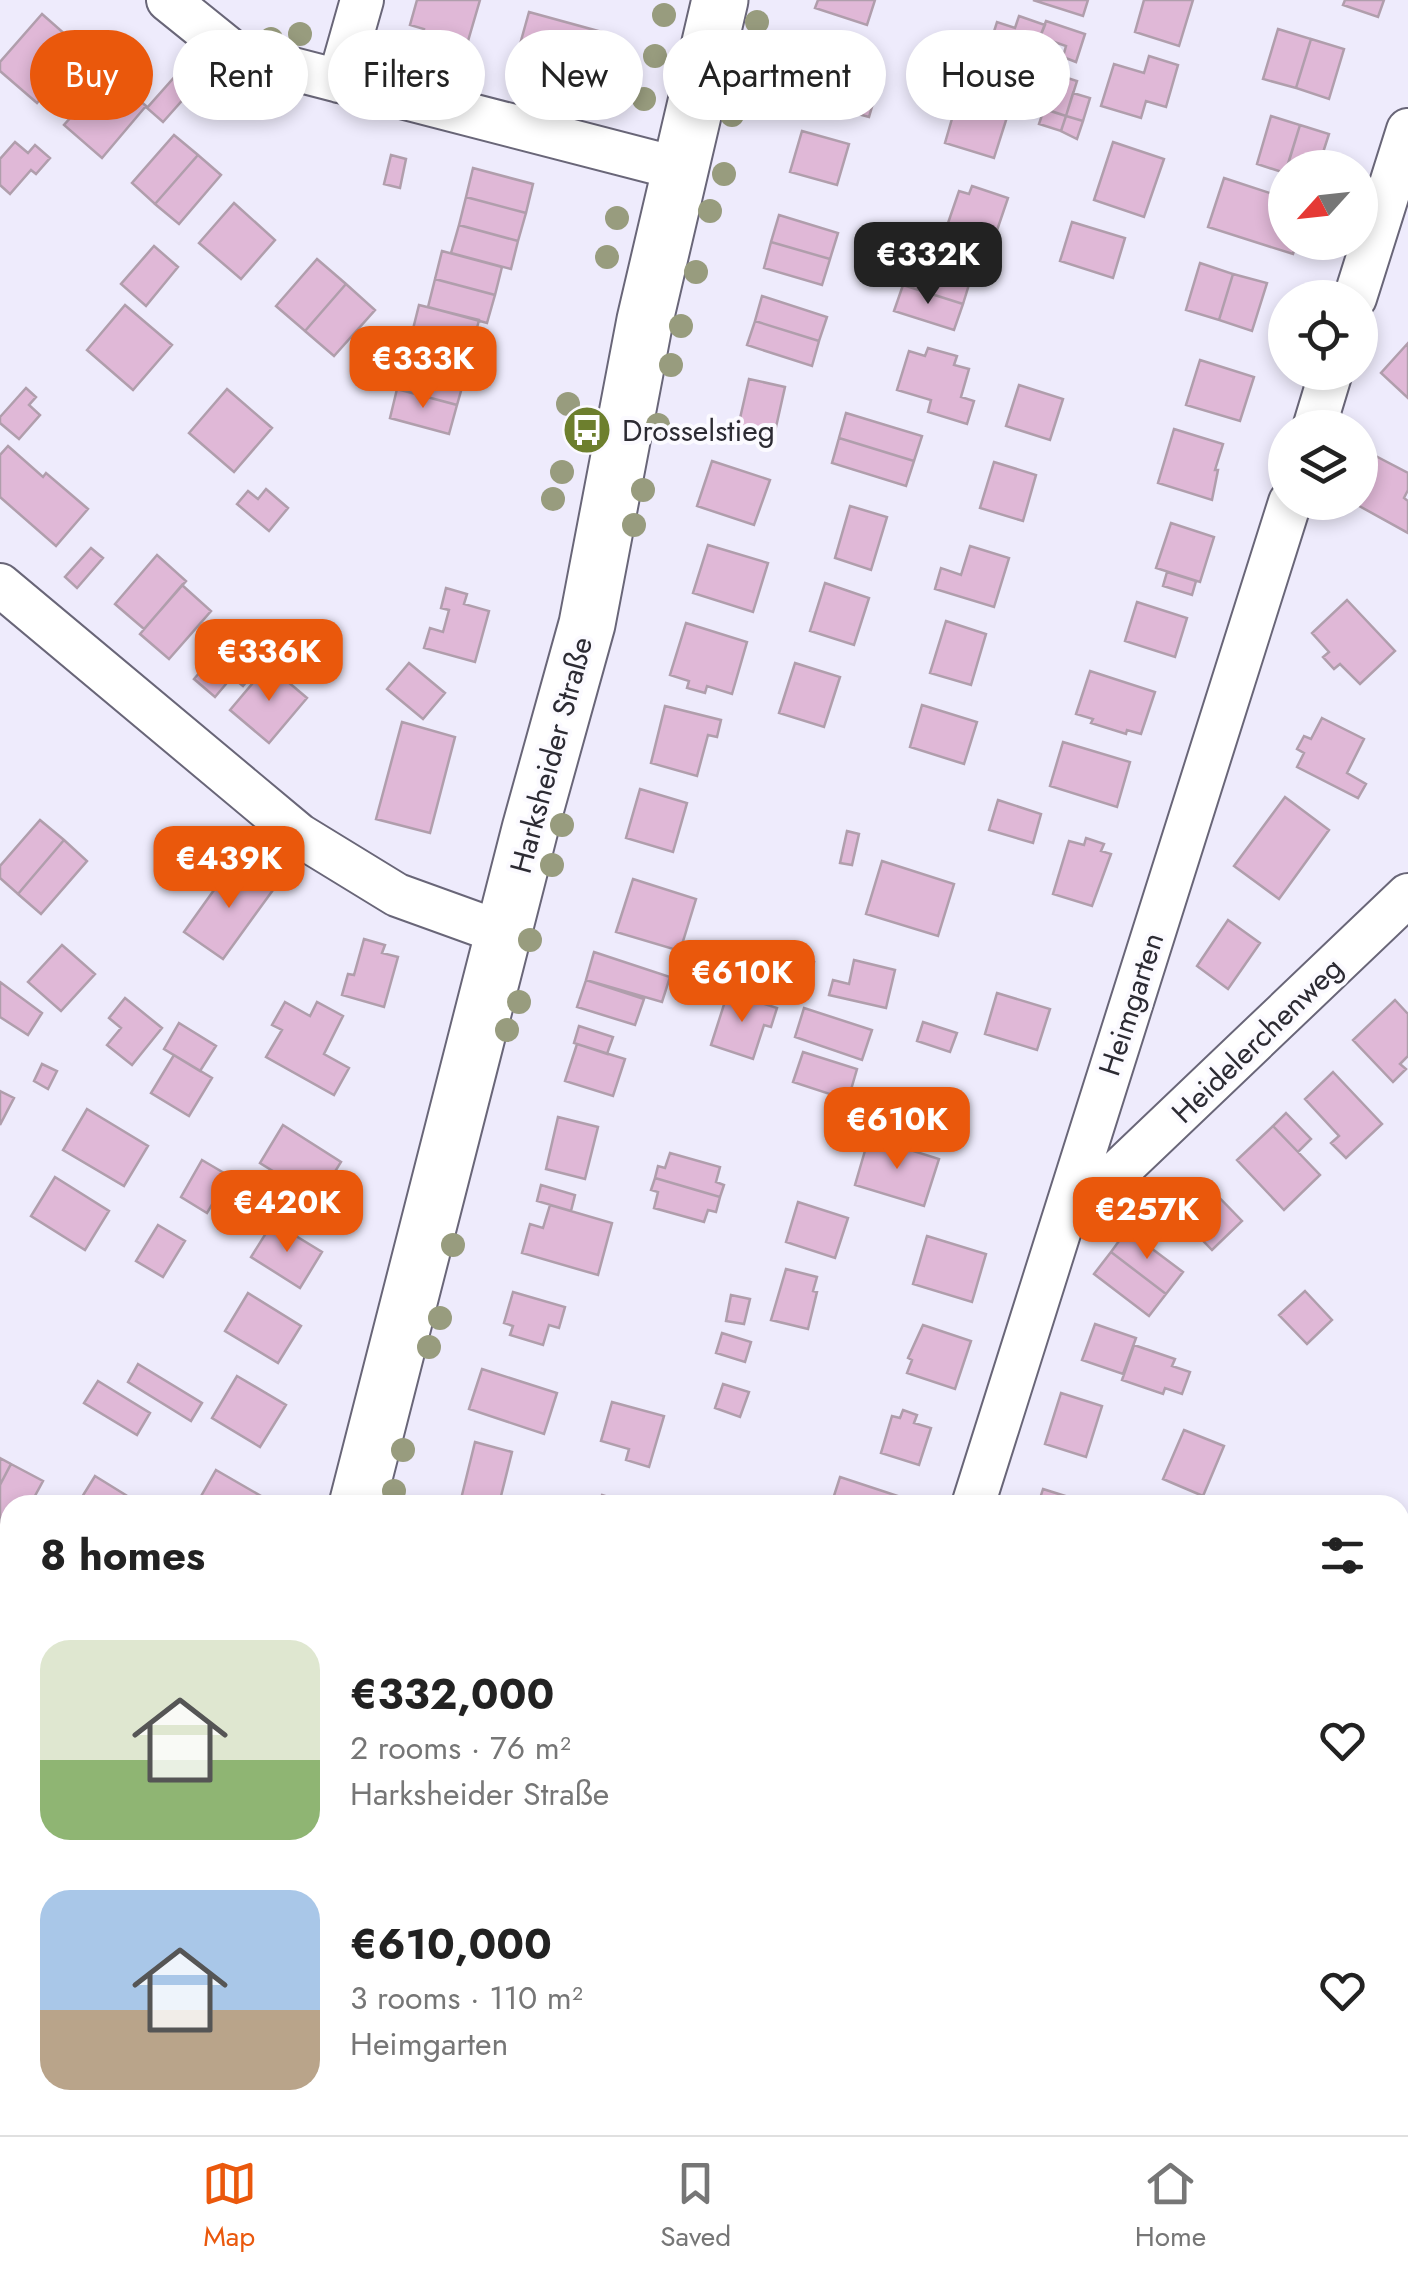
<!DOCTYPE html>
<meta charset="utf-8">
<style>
:root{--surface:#fff;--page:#f2f2f2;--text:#222;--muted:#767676;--line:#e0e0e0;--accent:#ea580c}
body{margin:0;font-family:Jost,sans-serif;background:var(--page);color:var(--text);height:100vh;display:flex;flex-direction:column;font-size:38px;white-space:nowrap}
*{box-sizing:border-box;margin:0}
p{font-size:32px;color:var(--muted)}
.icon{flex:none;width:55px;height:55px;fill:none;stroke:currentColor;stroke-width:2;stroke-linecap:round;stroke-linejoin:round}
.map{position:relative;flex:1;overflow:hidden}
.panel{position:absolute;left:0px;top:1495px;width:1410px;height:640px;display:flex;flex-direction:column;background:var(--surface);border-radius:30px 30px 0 0;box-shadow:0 5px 15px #0003}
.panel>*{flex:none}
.hud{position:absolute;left:30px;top:30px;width:1350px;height:90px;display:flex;gap:20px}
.needle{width:65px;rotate:243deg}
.buttons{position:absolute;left:1268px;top:150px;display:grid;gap:20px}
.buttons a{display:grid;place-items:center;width:110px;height:110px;border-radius:50%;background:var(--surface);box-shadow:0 5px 15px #0003;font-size:50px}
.price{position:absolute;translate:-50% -85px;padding:0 22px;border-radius:20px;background:var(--accent);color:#fff;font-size:32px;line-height:65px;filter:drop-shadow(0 2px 5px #0008)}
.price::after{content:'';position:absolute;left:50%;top:60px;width:30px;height:22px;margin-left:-15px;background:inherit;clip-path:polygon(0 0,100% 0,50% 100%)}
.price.active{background:#222;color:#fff}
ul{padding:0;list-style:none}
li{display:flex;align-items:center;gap:30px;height:250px;padding:0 40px}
li span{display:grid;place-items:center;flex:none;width:280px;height:200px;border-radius:30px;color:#555}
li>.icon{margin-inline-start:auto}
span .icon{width:120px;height:120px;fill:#fffc;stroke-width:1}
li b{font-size:42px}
h2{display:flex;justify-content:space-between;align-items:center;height:120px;padding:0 40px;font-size:42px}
.chip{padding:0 35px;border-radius:45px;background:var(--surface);box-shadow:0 5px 15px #0003;font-size:35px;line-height:90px}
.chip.active{background:var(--accent);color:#fff}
.tabs{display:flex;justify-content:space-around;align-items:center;height:140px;border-top:2px solid var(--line);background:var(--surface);font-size:28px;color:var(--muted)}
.tabs a{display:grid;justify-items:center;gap:5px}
.tabs .active{color:var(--accent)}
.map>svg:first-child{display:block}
</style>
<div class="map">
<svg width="1408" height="2135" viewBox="0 0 1408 2135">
<rect width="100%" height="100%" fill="#eeebfc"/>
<path fill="#c4cba8" d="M1408,1827V2135H1192L1199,2125H1400V1839Z"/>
<path fill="#e0b8d7" stroke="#b09eac" stroke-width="2.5" d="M417,0H480L468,41L454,37L453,41L423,33L424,29L410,25Z
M818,0H875L867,25L815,8Z
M1033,0H1088L1083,16Z
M1144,0H1193L1179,46L1135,32Z
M1345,0H1384L1378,17L1343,5Z
M529,12L609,34L593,95L512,73Z
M42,14L83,50L37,103L0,71V62Z
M1019,16L1045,25L1040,37L1045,38L1031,78H1027L1025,86L993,76L1001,51L989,47L997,22L1015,28Z
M1046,21L1085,34L1076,62L1063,57L1066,46L1040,37Z
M1278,29L1311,39L1296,88L1263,79Z
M1311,39L1344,49L1329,99L1296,88Z
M826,54L883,69L869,117L813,102Z
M1149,56L1178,65L1166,107L1146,101L1141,118L1101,106L1114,64L1144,73Z
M178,73L194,87L163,122L147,108Z
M109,74L146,106L102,158L64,125Z
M1055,74L1077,81L1066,116L1039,107L1044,90L1050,92Z
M1073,93L1090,98L1083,121L1066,116Z
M958,98L1008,114L994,158L945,143Z
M1044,109L1066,116L1061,131L1039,124Z
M1066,116L1083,121L1077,139L1061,131Z
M1271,116L1300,125L1285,173L1257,164Z
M1300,125L1329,134L1318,168H1287Z
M802,131L849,144L837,185L790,172Z
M174,135L198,155L155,204L132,183Z
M15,142L28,153L35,145L50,158L36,174L31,170L10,194L0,185V159Z
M1113,142L1164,159L1144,217L1094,200Z
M198,155L221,175L179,224L155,204Z
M391,155L406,159L400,188L384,184Z
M473,168L533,184L526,213L466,197Z
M1224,178L1285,198V242H1297L1293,254L1208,227Z
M972,186L1008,198L991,248L976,243L978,236L947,226L959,191L969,194Z
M466,197L526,213L518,241L459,225Z
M234,203L275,240L241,279L199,243Z
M779,215L838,233L830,259L771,242Z
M1072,222L1125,238L1113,278L1060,261Z
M459,225L518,241L511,269L451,253Z
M771,242L830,259L822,285L764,268Z
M154,246L178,267L146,306L121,284Z
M442,251L502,267L495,295L435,279Z
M911,258L971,278L963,304L903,285Z
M317,259L346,284L305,331L276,306Z
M1200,263L1233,274L1219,320L1186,310Z
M1233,274L1267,283L1252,331L1219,320Z
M435,279L495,295L487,323L428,307Z
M346,284L375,310L334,356L305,331Z
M903,285L963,304L954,330L894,311Z
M762,296L827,317L819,341L755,321Z
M125,305L172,345L133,390L87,350Z
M419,305L479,320L472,348L412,333Z
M755,321L819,341L812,366L747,345Z
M412,333L472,348L465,377L405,361Z
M1408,343V398L1381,373Z
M928,348L957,356L954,365L969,369L961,397L974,401L967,424L928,412L931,400L897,390L909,351L925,356Z
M1200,360L1254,377L1240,421L1186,405Z
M405,361L465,377L457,405L397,389Z
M749,379L785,387L774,436L738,427Z
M1019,385L1063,399L1050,440L1006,426Z
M26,388L36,397L29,405L40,415L19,439L0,423V417Z
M227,389L272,428L234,472L189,433Z
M397,389L457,405L449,434L390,418Z
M846,413L922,436L914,461L839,438Z
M1174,429L1223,444L1215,470H1218L1212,500L1158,483Z
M839,438L914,461L906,486L832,463Z
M8,446L43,477L46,473L88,509L56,546L0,497V455Z
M1368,452L1408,473V490L1404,498L1408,501V533L1352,502H1360V468Z
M712,461L770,480L754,525L697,506Z
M994,462L1036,475L1023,521L980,508Z
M266,489L288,508L269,531L237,504L248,491L258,499Z
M850,506L887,517L871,570L835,558Z
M1171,523L1214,537L1200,582L1156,568Z
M708,545L768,563L753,612L693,593Z
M970,546L1009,558L994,607L935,589L941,568L961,575Z
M91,548L103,558L77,588L65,577Z
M157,555L186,581L144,629L115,604Z
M1167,572L1196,581L1192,595L1163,586Z
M825,583L869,598L854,645L810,631Z
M182,585L211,611L169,659L140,634Z
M446,588L467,594L464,604L489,611L475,662L424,648L430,628L443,632L449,610L441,608Z
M1347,600L1395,651L1360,684L1340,664L1334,669L1323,657L1329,652L1312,633Z
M1137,602L1187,618L1175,657L1125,641Z
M946,621L986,634L971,685L930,673Z
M686,623L747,642L732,694L707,686L705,693L687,688L689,681L670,675Z
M216,653L237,671L215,697L194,679Z
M252,653L263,662L243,686L232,677Z
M409,663L445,693L423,719L387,689Z
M795,663L840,677L824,727L779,713Z
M268,665L307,698L269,743L230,710Z
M1090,671L1155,692L1141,734L1127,730L1126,734L1091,723L1093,719L1076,714Z
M922,705L977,722L964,764L910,747Z
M665,706L721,720L717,737L708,735L697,776L651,763Z
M1322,718L1364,739L1347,773L1366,784L1358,798L1297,767L1304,753L1297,749L1304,736L1311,739Z
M402,722L455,737L430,833L376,819Z
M1063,742L1130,762L1117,807L1050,786Z
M640,789L687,803L673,852L626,838Z
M1285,797L1329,830L1279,899L1234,866Z
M998,800L1041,814L1033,843L989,830Z
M40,820L64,840L18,894L0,878V866Z
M847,831L859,834L852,865L840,863Z
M1086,838L1104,844L1101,851L1111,854L1092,906L1053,894L1069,841L1084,845Z
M64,840L87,861L41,914L18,894Z
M882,861L954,884L938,936L866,914Z
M234,862L273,890L223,959L184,932Z
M633,879L696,899L680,951L616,932Z
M1228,920L1260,943L1228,989L1197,966Z
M364,939L385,945L382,953L398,957L384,1007L342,995L348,974L354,975Z
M62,945L95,974L61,1011L28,982Z
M594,952L670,977L662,1002L586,980Z
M784,954L814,962L805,999L774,991Z
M854,960L895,970L886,1008L829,995L833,980L849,984Z
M586,980L644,999L635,1025L577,1007Z
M0,982L42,1013L28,1035L0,1017Z
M728,992L777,1008L771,1027L764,1025L753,1059L711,1045Z
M997,993L1050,1009L1037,1050L985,1034Z
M125,998L162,1028L132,1065L107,1045L121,1028L109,1018Z
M1395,1000L1408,1014V1056L1400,1064L1406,1069L1393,1082L1353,1040Z
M285,1002L310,1016L317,1002L343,1016L324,1054L349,1068L334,1095L266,1057L282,1030L272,1025Z
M804,1008L872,1030L862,1060L795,1037Z
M923,1022L957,1033L950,1052L917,1041Z
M179,1023L216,1046L200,1071L164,1049Z
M579,1026L613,1037L607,1054L574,1043Z
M577,1044L625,1059L613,1096L565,1081Z
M803,1052L857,1069L848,1100L793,1082Z
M174,1055L212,1078L189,1116L151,1093Z
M42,1064L57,1071L48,1089L34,1081Z
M1333,1072L1382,1124L1346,1158L1331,1143L1339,1136L1305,1099Z
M0,1091L14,1098L0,1125Z
M87,1109L148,1146L124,1186L63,1150Z
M1286,1113L1311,1139L1298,1152L1273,1126Z
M558,1117L598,1127L585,1179L546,1169Z
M283,1125L341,1162L318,1199L260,1163Z
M1273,1126L1320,1175L1284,1210L1237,1160Z
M869,1137L939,1159L924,1206L855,1185Z
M670,1153L720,1167L716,1182L724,1185L720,1197L655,1178L658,1166L665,1168Z
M202,1160L229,1176L207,1213L181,1197Z
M55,1177L109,1211L85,1250L31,1216Z
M655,1178L720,1197L716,1212L708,1210L704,1222L654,1208L658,1192L651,1190Z
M541,1185L575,1195L571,1211L537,1201Z
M1209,1187L1242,1221L1212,1250L1179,1216Z
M798,1202L848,1218L835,1258L786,1242Z
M550,1205L612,1223L598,1275L522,1253L530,1224L543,1228Z
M273,1222L322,1252L300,1288L251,1257Z
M158,1225L185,1241L163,1277L136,1261Z
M1127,1230L1183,1272L1166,1294L1111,1252Z
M927,1236L986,1254L972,1302L913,1284Z
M1111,1252L1166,1294L1149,1316L1094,1274Z
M786,1269L817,1277L813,1291L817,1292L808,1329L771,1320Z
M1305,1291L1332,1320L1307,1344L1279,1315Z
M513,1292L565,1307L559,1328L549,1325L543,1345L510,1335L513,1326L504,1323Z
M248,1293L301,1326L278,1363L225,1331Z
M731,1295L750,1299L744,1324L726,1321Z
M1095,1324L1136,1338L1123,1374L1082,1360Z
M923,1325L971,1341L955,1389L907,1373L912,1360L908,1358Z
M722,1333L751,1342L745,1362L716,1353Z
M1134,1345L1175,1359L1172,1366L1190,1372L1182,1394L1165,1388L1163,1394L1122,1380Z
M138,1364L202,1403L191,1421L128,1382Z
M482,1369L557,1393L544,1434L469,1409Z
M237,1376L286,1405L260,1447L212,1418Z
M98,1381L150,1413L137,1435L84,1403Z
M723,1384L749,1392L740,1417L715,1408Z
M1061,1393L1102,1406L1086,1457L1045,1444Z
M612,1402L664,1416L649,1467L626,1460L629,1449L601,1441Z
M903,1410L917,1415L914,1423L931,1428L919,1465L881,1453L892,1416L900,1418Z
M1184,1430L1224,1446L1203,1496L1163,1479Z
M475,1442L512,1452L499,1504L462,1495Z
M0,1458L11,1464L0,1485Z
M11,1464L43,1481L30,1505H10V1535L0,1529V1485Z
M216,1470L261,1496L256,1505H196Z
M95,1476L137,1502L136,1505H77Z
M840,1477L907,1499L905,1505H831Z
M1043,1489L1094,1505H1038Z
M602,1495L633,1505H598Z
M841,2125L883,2126L913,2125L910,2135H837Z
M1028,2125H1091L1084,2135H1043Z"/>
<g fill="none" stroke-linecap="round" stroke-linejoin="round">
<g stroke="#696678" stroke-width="24">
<path id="lane" d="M482,2135L489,2125"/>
</g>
<g stroke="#696678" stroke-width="46">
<path id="street" d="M168,0L235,54L680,169
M339,81L362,0
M1355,298L1408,130
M1314,428L1331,372
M0,585L299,835L397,895L505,934
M1065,1222L1408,895
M973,1505L1290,502
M0,1816L10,1822
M773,2135L776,2125"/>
</g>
<g stroke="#696678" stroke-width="59">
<path id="secondary" d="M357,1505L530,829L587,624L645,320L720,0
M1400,1806L1408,1794
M560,2125L579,2135
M174,2135L179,2125
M1170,2135L1177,2125"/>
</g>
<use href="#lane" stroke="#fff" stroke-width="20"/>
<use href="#street" stroke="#fff" stroke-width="42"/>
<use href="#secondary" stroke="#fff" stroke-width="55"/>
</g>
<g fill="#989c7e">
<circle cx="664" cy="15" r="12"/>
<circle cx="757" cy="22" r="12"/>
<circle cx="300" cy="34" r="12"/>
<circle cx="271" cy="39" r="12"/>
<circle cx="655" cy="56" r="12"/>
<circle cx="748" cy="60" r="12"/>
<circle cx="644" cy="99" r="12"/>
<circle cx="732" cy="115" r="12"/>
<circle cx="724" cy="174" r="12"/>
<circle cx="710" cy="211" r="12"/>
<circle cx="617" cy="218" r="12"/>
<circle cx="607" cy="257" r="12"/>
<circle cx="696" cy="272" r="12"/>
<circle cx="681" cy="326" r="12"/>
<circle cx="671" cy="365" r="12"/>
<circle cx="568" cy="404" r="12"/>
<circle cx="658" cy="425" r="12"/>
<circle cx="562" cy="472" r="12"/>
<circle cx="643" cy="490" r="12"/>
<circle cx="553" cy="499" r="12"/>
<circle cx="634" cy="525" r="12"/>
<circle cx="562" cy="825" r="12"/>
<circle cx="552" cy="865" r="12"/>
<circle cx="530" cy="940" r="12"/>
<circle cx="519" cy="1002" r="12"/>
<circle cx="507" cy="1030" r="12"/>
<circle cx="453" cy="1245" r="12"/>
<circle cx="440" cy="1318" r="12"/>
<circle cx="429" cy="1347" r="12"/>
<circle cx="403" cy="1450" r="12"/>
<circle cx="394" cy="1491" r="12"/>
</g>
<defs>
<g id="bus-disc" transform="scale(2.5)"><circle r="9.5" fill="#6d7f2e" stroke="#fbfaff"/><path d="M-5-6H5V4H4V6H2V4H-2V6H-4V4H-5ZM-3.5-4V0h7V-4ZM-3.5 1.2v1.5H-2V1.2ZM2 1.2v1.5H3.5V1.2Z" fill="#fff"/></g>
</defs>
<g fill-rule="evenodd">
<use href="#bus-disc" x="587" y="430"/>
</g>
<g text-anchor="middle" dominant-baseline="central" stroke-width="8" stroke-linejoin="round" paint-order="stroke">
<g font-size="30" fill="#2c2b33" stroke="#fbfaff" text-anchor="start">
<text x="622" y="430">Drosselstieg</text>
</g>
<g font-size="30" fill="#2c2b33" stroke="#fbfaff">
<text transform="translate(551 755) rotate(-75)">Harksheider Straße</text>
<text transform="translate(1131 1004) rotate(-72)">Heimgarten</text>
<text transform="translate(1257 1040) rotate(-44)">Heidelerchenweg</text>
</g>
</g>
</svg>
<div class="buttons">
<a><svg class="needle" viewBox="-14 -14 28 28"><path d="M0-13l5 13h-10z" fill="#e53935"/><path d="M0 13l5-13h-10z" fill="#767676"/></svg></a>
<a><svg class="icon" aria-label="locate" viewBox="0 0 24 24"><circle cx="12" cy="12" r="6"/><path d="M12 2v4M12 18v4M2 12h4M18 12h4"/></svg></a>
<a><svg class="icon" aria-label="layers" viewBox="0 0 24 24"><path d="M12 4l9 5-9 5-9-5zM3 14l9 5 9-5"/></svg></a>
</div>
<b class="price active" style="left:928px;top:307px">€332K</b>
<b class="price" style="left:423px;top:411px">€333K</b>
<b class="price" style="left:269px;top:704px">€336K</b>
<b class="price" style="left:229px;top:911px">€439K</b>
<b class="price" style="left:742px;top:1025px">€610K</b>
<b class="price" style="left:897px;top:1172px">€610K</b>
<b class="price" style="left:287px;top:1255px">€420K</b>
<b class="price" style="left:1147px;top:1262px">€257K</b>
<div class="hud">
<a class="chip active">Buy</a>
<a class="chip">Rent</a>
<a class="chip">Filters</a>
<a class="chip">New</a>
<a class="chip">Apartment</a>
<a class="chip">House</a>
</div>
<section class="panel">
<h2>8 homes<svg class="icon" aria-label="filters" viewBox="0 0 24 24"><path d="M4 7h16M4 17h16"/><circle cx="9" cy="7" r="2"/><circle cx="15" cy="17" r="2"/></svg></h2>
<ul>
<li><span style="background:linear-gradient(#dfe7d0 60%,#8fb573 0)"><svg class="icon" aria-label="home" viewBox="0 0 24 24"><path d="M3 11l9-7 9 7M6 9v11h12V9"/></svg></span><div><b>€332,000</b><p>2 rooms · 76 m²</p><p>Harksheider Straße</p></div><svg class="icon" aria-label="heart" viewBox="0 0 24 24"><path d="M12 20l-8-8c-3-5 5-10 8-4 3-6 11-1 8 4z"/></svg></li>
<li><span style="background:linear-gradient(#a9c7e8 60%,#b9a48a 0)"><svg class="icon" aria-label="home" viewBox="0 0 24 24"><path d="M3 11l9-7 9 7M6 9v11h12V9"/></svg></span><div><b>€610,000</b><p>3 rooms · 110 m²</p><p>Heimgarten</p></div><svg class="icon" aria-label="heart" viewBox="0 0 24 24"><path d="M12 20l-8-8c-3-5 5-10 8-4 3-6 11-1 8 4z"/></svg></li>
</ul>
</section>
</div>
<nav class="tabs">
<a class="active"><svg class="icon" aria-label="map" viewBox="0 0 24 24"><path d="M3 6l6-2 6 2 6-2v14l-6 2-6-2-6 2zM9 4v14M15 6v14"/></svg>Map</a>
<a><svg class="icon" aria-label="saved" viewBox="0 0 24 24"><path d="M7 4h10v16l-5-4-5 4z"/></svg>Saved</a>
<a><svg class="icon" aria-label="home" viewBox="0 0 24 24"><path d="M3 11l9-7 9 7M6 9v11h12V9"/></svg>Home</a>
</nav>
